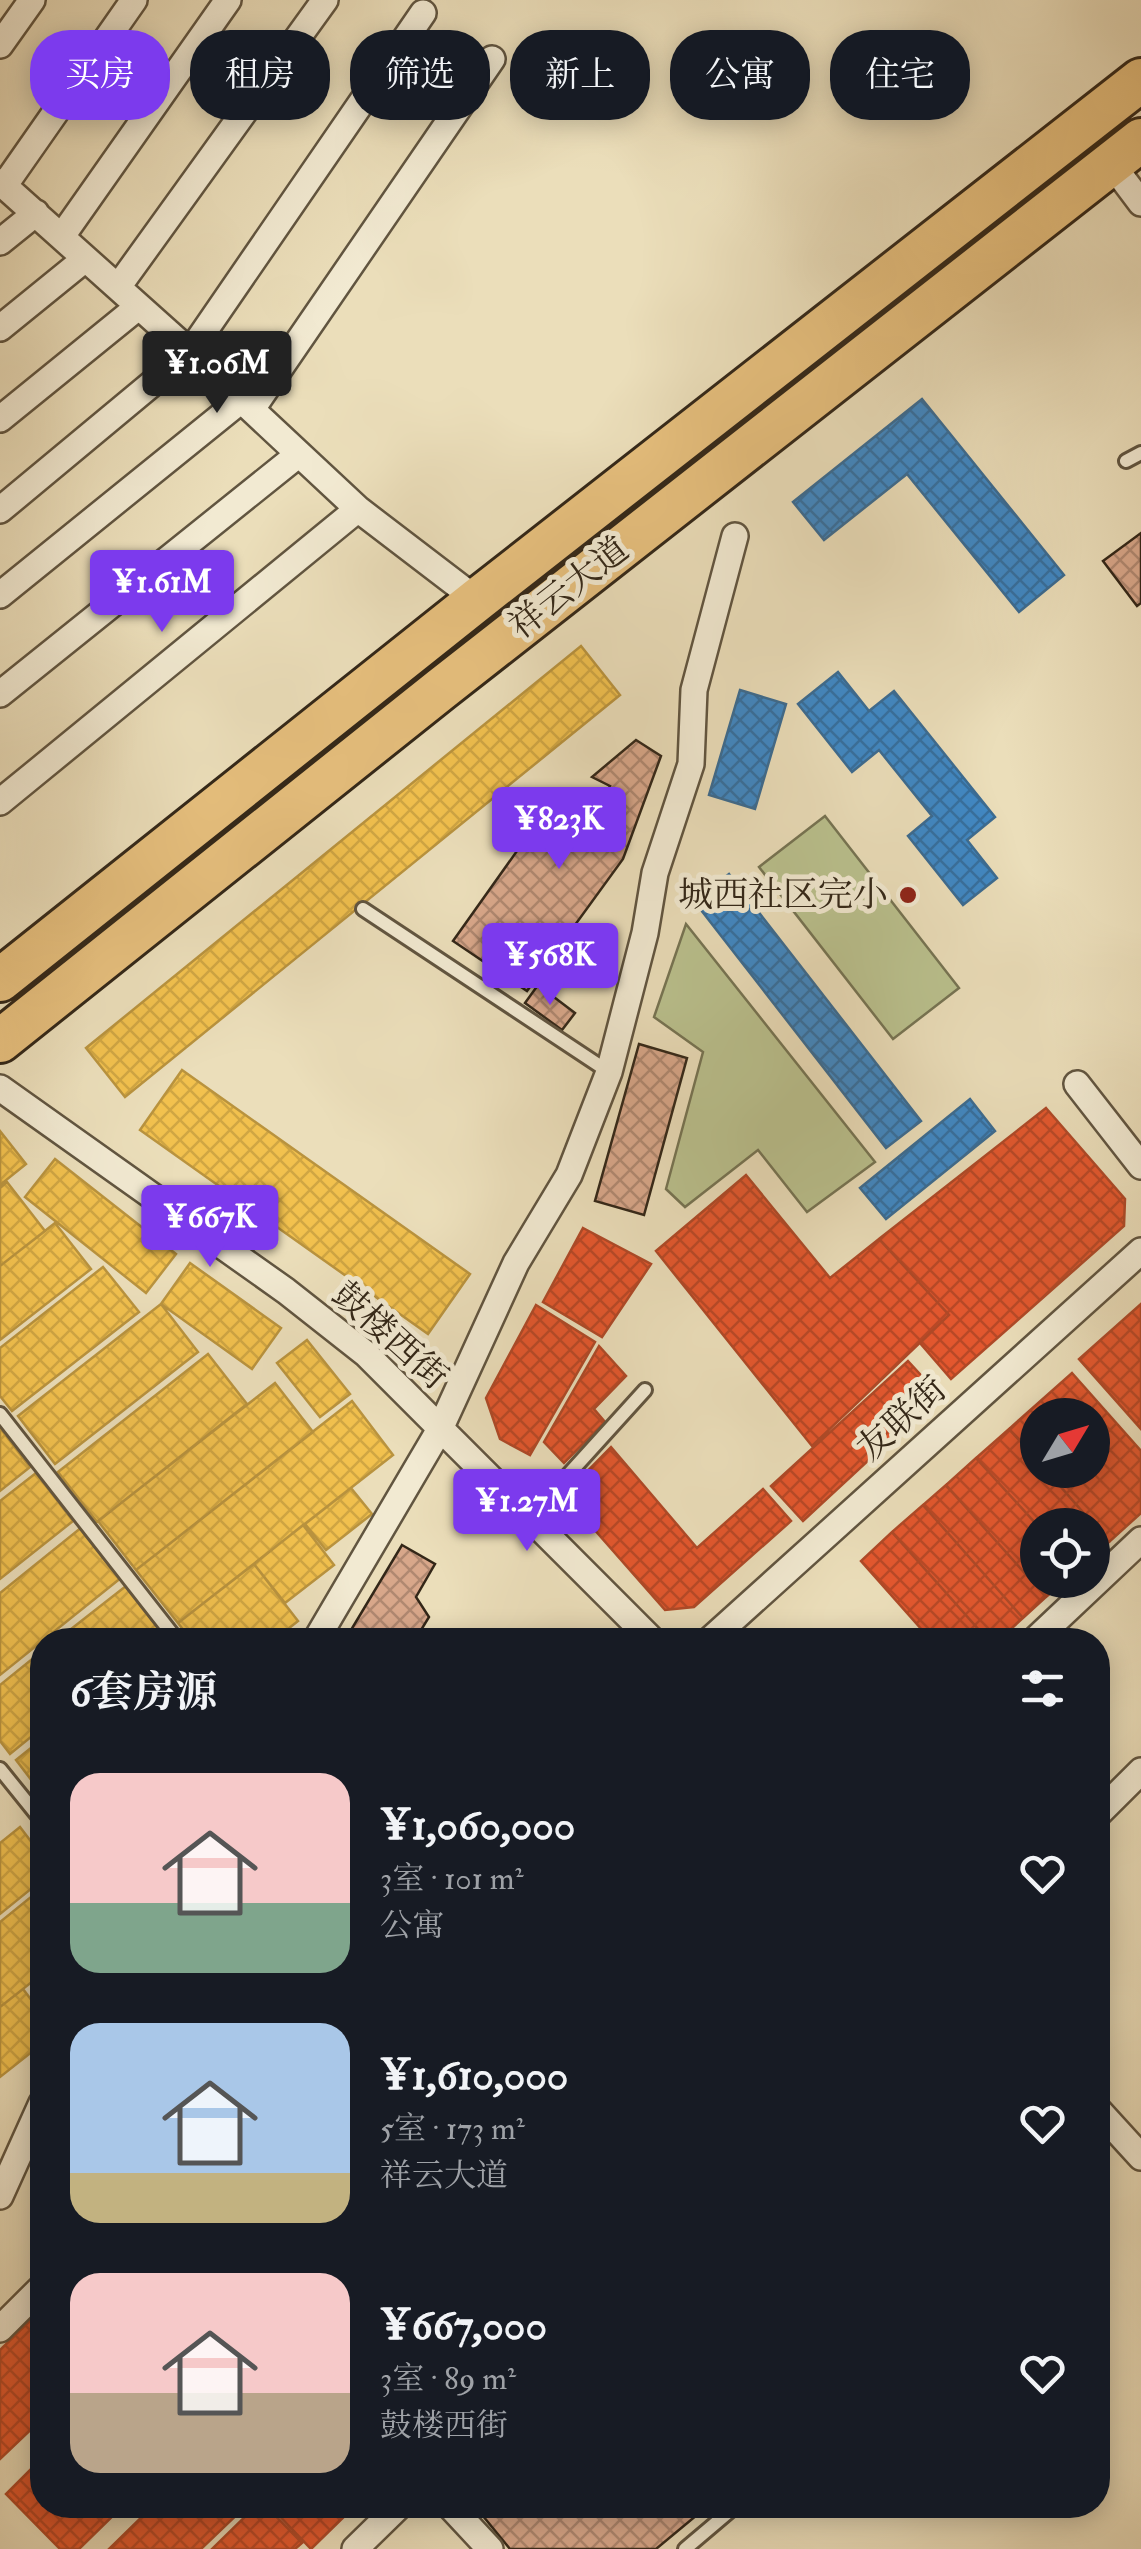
<!DOCTYPE html>
<html lang="zh">
<meta charset="utf-8">
<style>
:root{--surface:#171b24;--page:#20242c;--text:#f1f3f6;--muted:#9ea1a6;--accent:#7c3aed}
body{margin:0;font-family:"IM FELL Double Pica","Noto Serif SC",serif;background:var(--page);color:var(--text);height:100vh;display:flex;flex-direction:column;font-size:38px;white-space:nowrap}
*{box-sizing:border-box;margin:0}
p{font-size:32px;color:var(--muted)}
.icon{flex:none;width:55px;height:55px;fill:none;stroke:currentColor;stroke-width:2;stroke-linecap:round;stroke-linejoin:round}
.map{position:relative;flex:1;overflow:hidden}
.panel{position:absolute;left:30px;top:1628px;width:1080px;height:890px;display:flex;flex-direction:column;background:var(--surface);border-radius:40px;box-shadow:0 5px 25px #0003}
.panel>*{flex:none}
.guide{position:absolute;left:30px;top:30px;width:1082px;height:90px;display:flex;gap:20px}
.needle{width:65px;rotate:52deg}
.buttons{position:absolute;left:1020px;top:1398px;display:grid;gap:20px}
.buttons a{display:grid;place-items:center;width:90px;height:90px;border-radius:50%;background:var(--surface);box-shadow:0 5px 25px #0003;font-size:50px}
.price{position:absolute;translate:-50% -85px;padding:0 22px;border-radius:10px;background:var(--accent);color:#fff;font-size:32px;line-height:65px;filter:drop-shadow(0 2px 5px #0008)}
.price::after{content:'';position:absolute;left:50%;top:60px;width:30px;height:22px;margin-left:-15px;background:inherit;clip-path:polygon(0 0,100% 0,50% 100%)}
.price.current{background:#222;color:#fff}
ul{padding:0;list-style:none}
li{display:flex;align-items:center;gap:30px;height:250px;padding:0 40px}
li span{display:grid;place-items:center;flex:none;width:280px;height:200px;border-radius:30px;color:#555}
li>.icon{margin-inline-start:auto}
span .icon{width:120px;height:120px;fill:#fffc;stroke-width:1}
li b{font-size:42px}
h2{display:flex;justify-content:space-between;align-items:center;height:120px;padding:0 40px;font-size:42px}
.tag{padding:0 35px;border-radius:40px;background:var(--surface);box-shadow:0 5px 25px #0003;font-size:35px;line-height:90px}
.tag.current{background:var(--accent);color:#fff}
.map>svg:first-child{display:block}
</style>
<div class="map">
<svg width="1141" height="2549" viewBox="0 0 1141 2549">
<defs>
<pattern id="homes-cross-hatch" width="8" height="8" patternUnits="userSpaceOnUse" patternTransform="scale(2.5)"><rect width="8" height="8" fill="#f2c14e"/><path d="M0 0l8 8M0 8l8-8" fill="none" stroke="#d0a643"/></pattern>
<pattern id="shops-cross-hatch" width="8" height="8" patternUnits="userSpaceOnUse" patternTransform="scale(2.5)"><rect width="8" height="8" fill="#e4572e"/><path d="M0 0l8 8M0 8l8-8" fill="none" stroke="#b94826"/></pattern>
<pattern id="schools-cross-hatch" width="8" height="8" patternUnits="userSpaceOnUse" patternTransform="scale(2.5)"><rect width="8" height="8" fill="#3f88c5"/><path d="M0 0l8 8M0 8l8-8" fill="none" stroke="#356f9f"/></pattern>
<pattern id="building-cross-hatch" width="8" height="8" patternUnits="userSpaceOnUse" patternTransform="scale(2.5)"><rect width="8" height="8" fill="#d8a78a"/><path d="M0 0l8 8M0 8l8-8" fill="none" stroke="#b08870"/></pattern>
</defs>
<rect width="100%" height="100%" fill="#ebdeba"/>
<filter id="stains"><feTurbulence type="fractalNoise" baseFrequency=".002" numOctaves="4"/><feColorMatrix values="0 0 0 0 .2 0 0 0 0 .09 0 0 0 0 .02 0 0 0 .5 -.17"/></filter>
<radialGradient id="worn" r=".72"><stop offset=".6" stop-color="#630" stop-opacity="0"/><stop offset="1" stop-color="#630" stop-opacity=".3"/></radialGradient>
<path fill="#bac18e" stroke="#767453" stroke-width="2.5" d="M825,816L959,988L893,1039L759,867Z
M686,924L875,1162L807,1212L758,1150L685,1207L666,1189L703,1052L654,1017Z"/>
<path fill="url(#homes-cross-hatch)" stroke="#b9933e" stroke-width="2.5" d="M581,646L620,695L125,1097L86,1048Z
M182,1070L470,1274L428,1334L140,1130Z
M0,1131L26,1164L0,1185Z
M55,1159L176,1254L146,1293L25,1197Z
M7,1182L45,1231L0,1266V1188Z
M55,1223L91,1269L0,1340V1266Z
M190,1263L281,1328L252,1369L161,1304Z
M103,1267L139,1312L12,1411L0,1396V1348Z
M161,1304L198,1352L55,1464L18,1416Z
M307,1340L350,1394L320,1417L277,1363Z
M208,1354L247,1404L97,1522L58,1472Z
M275,1383L313,1432L136,1570L98,1521Z
M352,1401L393,1455L178,1623L136,1570Z
M0,1428L30,1467L0,1491Z
M36,1473L73,1521L0,1579V1501Z
M351,1488L372,1514L326,1550L305,1524Z
M303,1525L334,1565L285,1603L254,1564Z
M82,1527L122,1577L0,1675V1593Z
M254,1564L298,1621L274,1640H191L178,1623Z
M126,1586L163,1634L156,1640H57Z
M42,1651V1728L10,1754L0,1741V1685Z
M42,1739V1794L16,1760Z
M20,1827L42,1856V1880L0,1914V1843Z
M42,1888V1974L0,2007V1922Z
M23,1989L42,2014V2044L0,2077V2007Z"/>
<path fill="url(#shops-cross-hatch)" stroke="#af4927" stroke-width="2.5" d="M1046,1108L1125,1199L1124,1226L951,1379L920,1343L949,1315L879,1239Z
M746,1175L830,1278L879,1239L949,1315L812,1446L656,1251Z
M583,1228L651,1264L602,1337L543,1302Z
M1141,1304V1429L1079,1359Z
M536,1305L595,1342L530,1455L500,1439L486,1398Z
M599,1346L626,1376L594,1409L605,1422L564,1463L544,1442Z
M908,1361L939,1395L803,1521L771,1486Z
M1072,1373L1141,1451V1513L1109,1542L1046,1470H1092V1415H1038V1461L1009,1429Z
M1009,1429L1038,1461V1470H1046L1109,1542L1092,1556V1525L1038,1526L976,1458Z
M611,1447L697,1548L763,1489L791,1521L694,1607L665,1610L564,1495Z
M976,1458L1038,1526V1580H1066L1046,1597L946,1485Z
M946,1485L1046,1597L1023,1618L923,1505Z
M923,1505L1023,1618L999,1640H988L892,1532Z
M892,1532L988,1640H931L861,1561Z
M42,2309V2419L0,2459V2350Z
M42,2458V2505H124L79,2549H60L6,2494Z
M154,2505H247L201,2549H109Z
M257,2505H265L302,2543L295,2549H212Z
M269,2505H354L355,2506L311,2549Z"/>
<path fill="url(#schools-cross-hatch)" stroke="#3b6b91" stroke-width="2.5" d="M922,399L1064,575L1019,612L907,474L824,540L793,502Z
M838,672L869,711L894,691L995,817L967,840L997,878L963,905L908,836L932,816L879,750L852,772L798,704Z
M740,690L786,704L755,809L709,795Z
M729,874L921,1121L886,1148L694,901Z
M970,1099L995,1131L886,1219L860,1188Z"/>
<path fill="url(#building-cross-hatch)" stroke="#332718" stroke-width="2.5" d="M1141,533V603L1137,606L1103,561Z
M636,740L661,756L623,859L527,991L453,941L556,796L597,812L610,786L592,777Z
M538,985L575,1013L562,1030L525,1003Z
M639,1044L687,1058L644,1215L595,1201Z
M402,1545L435,1564L416,1597L429,1617L415,1640H345Z
M474,2505H709L656,2549H510Z"/>
<g fill="none" stroke-linecap="round" stroke-linejoin="round">
<g stroke="#615540" stroke-width="18">
<path id="service" d="M1126,461L1141,453
M363,909L609,1072
M0,1414L177,1640
M529,1518L645,1390
M0,1769L42,1821
M685,2549L737,2505"/>
</g>
<g stroke="#615540" stroke-width="30">
<path id="minor" d="M0,45L32,0
M1111,163L1141,203
M0,182L190,352L358,509L477,600
M4,186L134,0
M62,236L228,0
M0,242L36,213
M118,287L325,0
M0,328L85,259
M252,409L492,59
M0,419L138,307
M0,510L190,352L423,13
M0,595L240,401
M0,694L299,454
M0,802L358,509
M1077,1084L1141,1166
M0,1088L286,1291L366,1354L652,1640
M316,1640L440,1429L516,1263L569,1175L609,1072L645,933L655,873L691,764L694,690L735,536
M710,1640L1141,1251
M1035,1640L1141,1540
M1098,1814L1141,1771
M1098,2110L1141,2157
M0,2196L42,2103
M0,2329L42,2287
M449,2505L490,2549
M355,2549L400,2505"/>
</g>
<g stroke="#332718" stroke-width="48">
<path id="trunk" d="M0,980L477,600L1141,80
M0,1041L441,689L1141,140"/>
</g>
<use href="#service" stroke="#f2ead2" stroke-width="12"/>
<use href="#minor" stroke="#f2ead2" stroke-width="25"/>
<use href="#trunk" stroke="#e6bf7d" stroke-width="42"/>
</g>
<circle fill="#8f2418" stroke="#f2ead2" stroke-width="4" cx="908" cy="895" r="10"/>
<g text-anchor="middle" dominant-baseline="central" stroke-width="10" stroke-linejoin="round" paint-order="stroke">
<g font-size="35" fill="#332718" stroke="#f2ead2">
<text transform="translate(569 588) rotate(-38)">祥云大道</text>
<text transform="translate(390 1336) rotate(42)">鼓楼西街</text>
<text transform="translate(902 1419) rotate(-42)">友联街</text>
</g>
<g font-size="35" fill="#332718" stroke="#f2ead2" text-anchor="end">
<text x="888" y="895">城西社区完小</text>
</g>
</g>
<rect width="100%" height="100%" filter="url(#stains)"/>
<rect width="100%" height="100%" fill="url(#worn)"/>
</svg>
<div class="buttons">
<a><svg class="needle" viewBox="-14 -14 28 28"><path d="M0-13l5 13h-10z" fill="#e53935"/><path d="M0 13l5-13h-10z" fill="#9ea1a6"/></svg></a>
<a><svg class="icon" aria-label="locate" viewBox="0 0 24 24"><circle cx="12" cy="12" r="6"/><path d="M12 2v4M12 18v4M2 12h4M18 12h4"/></svg></a>
</div>
<b class="price current" style="left:217px;top:416px">¥1.06M</b>
<b class="price" style="left:162px;top:635px">¥1.61M</b>
<b class="price" style="left:559px;top:872px">¥823K</b>
<b class="price" style="left:550px;top:1008px">¥568K</b>
<b class="price" style="left:210px;top:1270px">¥667K</b>
<b class="price" style="left:527px;top:1554px">¥1.27M</b>
<div class="guide">
<a class="tag current">买房</a>
<a class="tag">租房</a>
<a class="tag">筛选</a>
<a class="tag">新上</a>
<a class="tag">公寓</a>
<a class="tag">住宅</a>
</div>
<section class="panel">
<h2>6套房源<svg class="icon" aria-label="filters" viewBox="0 0 24 24"><path d="M4 7h16M4 17h16"/><circle cx="9" cy="7" r="2"/><circle cx="15" cy="17" r="2"/></svg></h2>
<ul>
<li><span style="background:linear-gradient(#f6c9c9 65%,#7fa58c 0)"><svg class="icon" aria-label="home" viewBox="0 0 24 24"><path d="M3 11l9-7 9 7M6 9v11h12V9"/></svg></span><div><b>¥1,060,000</b><p>3室 · 101 m²</p><p>公寓</p></div><svg class="icon" aria-label="heart" viewBox="0 0 24 24"><path d="M12 20l-8-8c-3-5 5-10 8-4 3-6 11-1 8 4z"/></svg></li>
<li><span style="background:linear-gradient(#a9c7e8 75%,#c2b280 0)"><svg class="icon" aria-label="home" viewBox="0 0 24 24"><path d="M3 11l9-7 9 7M6 9v11h12V9"/></svg></span><div><b>¥1,610,000</b><p>5室 · 173 m²</p><p>祥云大道</p></div><svg class="icon" aria-label="heart" viewBox="0 0 24 24"><path d="M12 20l-8-8c-3-5 5-10 8-4 3-6 11-1 8 4z"/></svg></li>
<li><span style="background:linear-gradient(#f6c9c9 60%,#b9a48a 0)"><svg class="icon" aria-label="home" viewBox="0 0 24 24"><path d="M3 11l9-7 9 7M6 9v11h12V9"/></svg></span><div><b>¥667,000</b><p>3室 · 89 m²</p><p>鼓楼西街</p></div><svg class="icon" aria-label="heart" viewBox="0 0 24 24"><path d="M12 20l-8-8c-3-5 5-10 8-4 3-6 11-1 8 4z"/></svg></li>
</ul>
</section>
</div>
